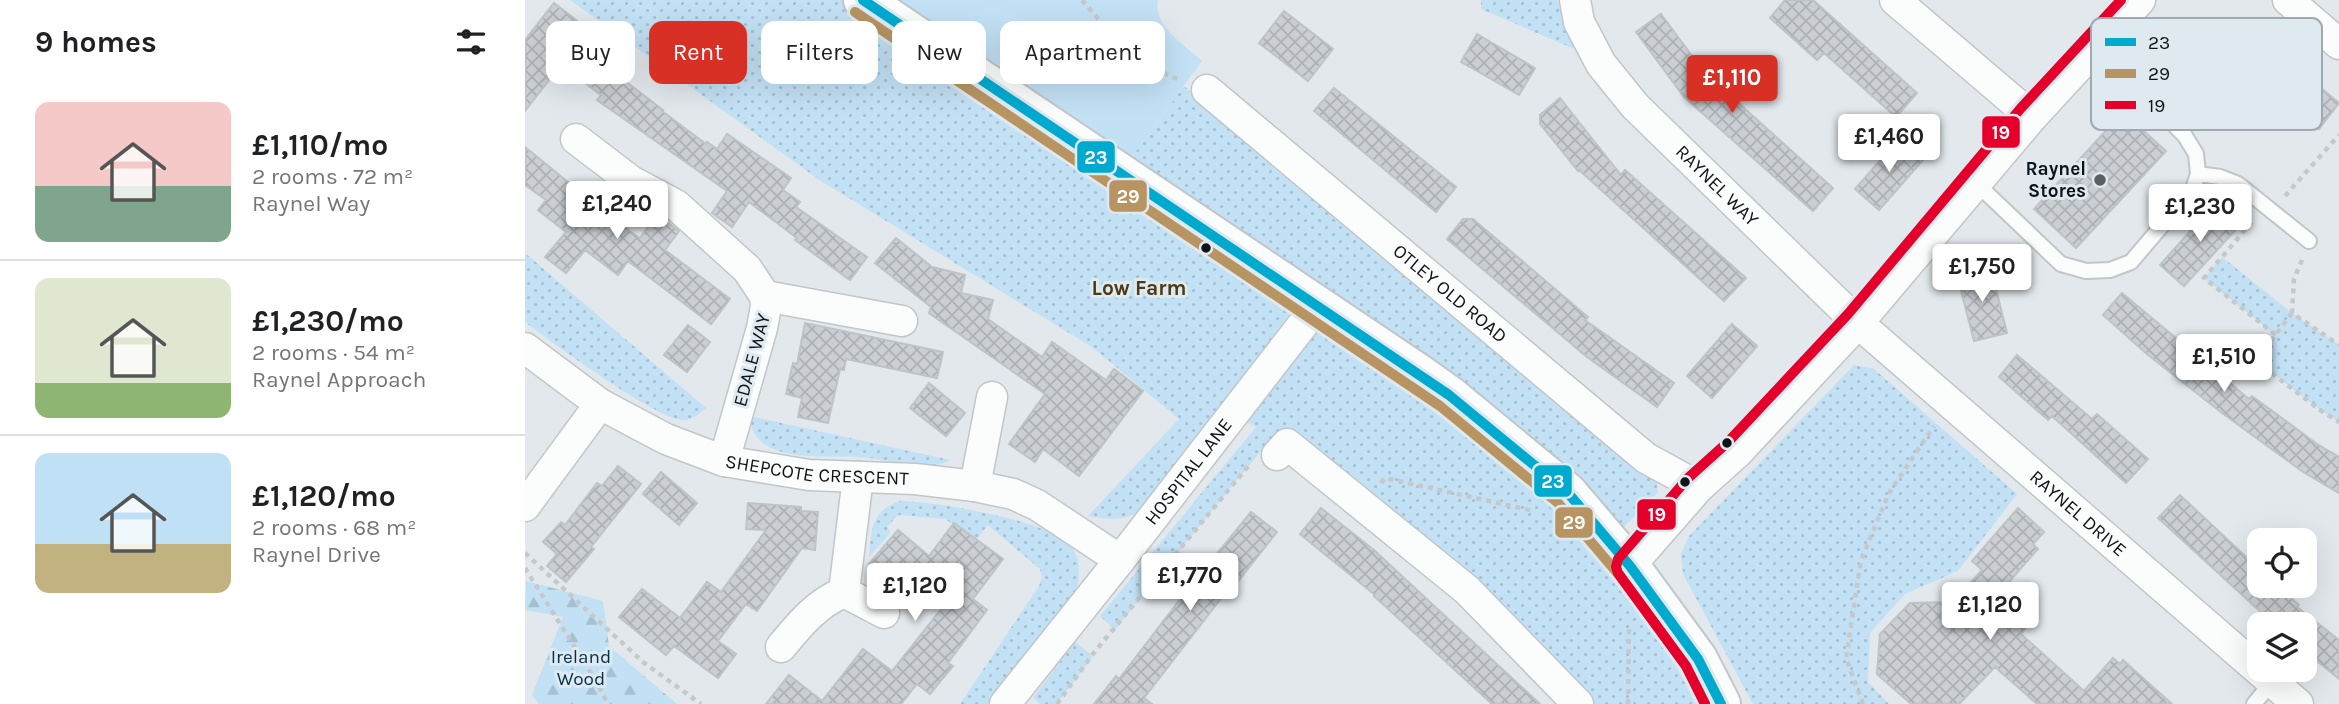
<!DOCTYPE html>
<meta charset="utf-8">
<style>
:root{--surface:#fff;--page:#f6f6f6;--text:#202124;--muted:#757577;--line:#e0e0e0;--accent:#d93025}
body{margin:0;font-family:Karla,sans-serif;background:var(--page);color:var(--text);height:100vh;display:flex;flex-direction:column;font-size:26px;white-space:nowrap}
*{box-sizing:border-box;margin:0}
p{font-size:23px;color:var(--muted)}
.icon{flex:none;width:38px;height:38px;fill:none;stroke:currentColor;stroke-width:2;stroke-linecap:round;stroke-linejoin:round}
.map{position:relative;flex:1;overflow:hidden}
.drawer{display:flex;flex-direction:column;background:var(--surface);width:525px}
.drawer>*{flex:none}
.banner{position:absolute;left:21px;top:21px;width:665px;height:63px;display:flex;gap:14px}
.fabs{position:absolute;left:1722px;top:528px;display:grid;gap:14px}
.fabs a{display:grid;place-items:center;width:70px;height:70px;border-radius:14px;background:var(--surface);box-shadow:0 7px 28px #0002;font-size:35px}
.price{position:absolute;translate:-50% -60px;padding:0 16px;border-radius:7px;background:#fff;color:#222;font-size:23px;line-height:46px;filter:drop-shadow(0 2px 4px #0008)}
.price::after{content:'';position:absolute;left:50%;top:42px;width:21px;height:16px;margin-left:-10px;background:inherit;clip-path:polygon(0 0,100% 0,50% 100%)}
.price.current{background:var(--accent);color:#fff}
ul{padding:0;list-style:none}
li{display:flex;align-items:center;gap:21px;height:175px;padding:0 35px}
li+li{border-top:2px solid var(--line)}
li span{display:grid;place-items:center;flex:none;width:196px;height:140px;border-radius:14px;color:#555}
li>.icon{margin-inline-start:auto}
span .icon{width:84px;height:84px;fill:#fffc;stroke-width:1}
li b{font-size:30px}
h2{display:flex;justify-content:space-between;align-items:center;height:84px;padding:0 35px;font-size:30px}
.pill{padding:0 24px;border-radius:14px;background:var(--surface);box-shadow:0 7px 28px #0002;font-size:24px;line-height:63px}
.pill.current{background:var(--accent);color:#fff}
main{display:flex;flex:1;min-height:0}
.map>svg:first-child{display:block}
</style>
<main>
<section class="drawer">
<h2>9 homes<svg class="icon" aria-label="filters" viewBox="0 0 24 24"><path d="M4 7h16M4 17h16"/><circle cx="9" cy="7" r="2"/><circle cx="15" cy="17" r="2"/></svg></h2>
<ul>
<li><span style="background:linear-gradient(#f6c9c9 60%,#7fa58c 0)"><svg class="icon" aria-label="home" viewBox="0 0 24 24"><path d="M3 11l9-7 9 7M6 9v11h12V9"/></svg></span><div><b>£1,110/mo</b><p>2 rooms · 72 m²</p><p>Raynel Way</p></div></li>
<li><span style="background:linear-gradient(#dfe7d0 75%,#8fb573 0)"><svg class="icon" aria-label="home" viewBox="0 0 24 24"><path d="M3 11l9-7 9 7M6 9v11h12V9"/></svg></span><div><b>£1,230/mo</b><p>2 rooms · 54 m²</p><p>Raynel Approach</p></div></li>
<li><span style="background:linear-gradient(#bfe0f5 65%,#c2b280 0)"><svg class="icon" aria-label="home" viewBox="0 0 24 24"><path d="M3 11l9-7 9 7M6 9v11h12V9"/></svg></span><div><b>£1,120/mo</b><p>2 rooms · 68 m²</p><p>Raynel Drive</p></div></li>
</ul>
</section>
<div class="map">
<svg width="1814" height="704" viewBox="0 0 1814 704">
<defs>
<pattern id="grass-dots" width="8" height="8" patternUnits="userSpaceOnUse" patternTransform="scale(1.75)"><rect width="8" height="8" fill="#c3e1f5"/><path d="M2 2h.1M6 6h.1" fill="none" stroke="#a6c0d1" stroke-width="1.8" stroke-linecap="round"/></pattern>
<pattern id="forest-firs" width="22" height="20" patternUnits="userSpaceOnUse" patternTransform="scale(1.75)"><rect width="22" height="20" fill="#c3e1f5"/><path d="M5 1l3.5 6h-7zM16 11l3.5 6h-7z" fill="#a6c0d1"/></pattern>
<pattern id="building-cross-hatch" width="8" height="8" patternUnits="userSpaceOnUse" patternTransform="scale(1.75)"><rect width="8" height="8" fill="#cbcfd3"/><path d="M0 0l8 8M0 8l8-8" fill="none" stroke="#adb1b4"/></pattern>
</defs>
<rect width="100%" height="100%" fill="#e2e8ec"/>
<path fill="url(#grass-dots)" d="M45,0H338L595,173L659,86L838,237L1131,476L1133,492L1073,554L1133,631L1171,704H1053L762,444L748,436L590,630L575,616L731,427L697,408L610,514C593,521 580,519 563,516L654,419L567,347L296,181Z
M956,0H1032L1054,51L956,9Z
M0,253L181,408C174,414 168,420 158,420C132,420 25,341 0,322Z
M1697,257L1767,313L1814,345V422L1795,410L1731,361L1750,335L1679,278Z
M1329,365L1349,369L1492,494L1433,571L1380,594L1345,633L1343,682L1364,704H1228L1158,574L1156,554L1164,536Z
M225,416L425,460C405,473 358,458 335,457C305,455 265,461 239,444C229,437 226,428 225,416Z
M375,501C410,502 522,519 545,546C557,559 554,575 552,592L465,704H435L514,586L517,577L515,569L463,525L452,539L420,519L373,515L362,527L366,532L344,557C347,531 345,511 375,501Z
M550,642L568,656L532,704H515L508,698Z"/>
<path fill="url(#forest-firs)" d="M1,581L78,601L84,646L152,704H14L7,695L38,617L0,610Z"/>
<path fill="#c3e1f5" d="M338,0H633C628,27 659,44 677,61L595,173Z"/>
<path fill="url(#building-cross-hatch)" stroke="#bec3c6" stroke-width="2" d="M1260,0H1288L1392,93L1371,117L1299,53L1292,60L1245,18Z
M29,3L63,29L52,44L138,110L137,111L181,144L182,142L192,149L202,134L266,178L258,190L275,202L271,207L342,257L325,280L270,240L272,238L224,202L207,227L187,213L202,191L72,100L76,95L36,65L0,111V40Z
M759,11L808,49L783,81L734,43Z
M1136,14L1179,72L1308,188L1288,211L1159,97L1111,32Z
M952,34L1010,68L994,95L936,62Z
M1765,62L1814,103L1794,129L1744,87Z
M809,88L931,187L911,212L789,111Z
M1035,98L1096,175L1100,170L1221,278L1199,301L1054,170L1053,171L1015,124V115Z
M1598,112L1641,151L1551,248L1509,209Z
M1374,139L1398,160L1354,210L1330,189Z
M0,147L59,195L57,198L115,238L132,215L154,231L140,250L205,299L186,324L103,261L93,275L60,250L41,273L20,257L41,232L13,210L21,200L0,185Z
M1691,202L1716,224L1659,286L1635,265Z
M938,219H948L1063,317L1060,320L1149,383L1132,407L1062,357L922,239Z
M371,238L407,267L440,275L436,293L468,300L463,319L517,357L527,342L581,380L589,369L618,391L554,476L518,449L510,462L484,444L520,394L404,313L406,307L350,263Z
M1456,269H1466L1482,333L1449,341L1432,275Z
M1597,293L1724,399L1727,396L1792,444L1814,457V493L1778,472L1697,413L1623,355L1578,315Z
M280,323L418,352L412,378L321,359L319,370L315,369L303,423L273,417L277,398L261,394L268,363L272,364Z
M1207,324L1232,346L1187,398L1162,376Z
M163,325L185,342L162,372L139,355Z
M1492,355L1567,419L1572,414L1623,459L1601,483L1527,416L1523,420L1474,377Z
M404,383L440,413L421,436L385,408Z
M93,466L116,484L66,547L69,549L41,582L22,566L32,554L18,542L36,522L40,525L72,483L77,486Z
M136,472L172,503L154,525L118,494Z
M1655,495L1734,569V586H1753L1774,605L1772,607L1814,640V679L1780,651V625H1750L1633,518Z
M223,503L276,507V511L293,512L290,550L277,548L232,611L221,604L193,641L211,654L193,678L149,646L141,655L94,617L117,589L155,618L182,582L196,592L241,530L221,529Z
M796,508L849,550L1015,704H967L849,596L850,595L775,534Z
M1493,508L1519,532L1508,544L1513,549L1468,600L1500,629L1496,634L1559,691L1588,658L1595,664L1598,660L1647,704H1512L1470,667L1434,704H1386L1352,674L1355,634L1385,603L1428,602L1457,570L1447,561Z
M726,512L752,532L707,589L705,587L619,698L627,704H569L591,676L594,679L659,594Z
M429,523L478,559L448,599L462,610L423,663L428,666L405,694L392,684L376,704H241L264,675L297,701L338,649L367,671L420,604L377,568L365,582L344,564L373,530L404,556Z"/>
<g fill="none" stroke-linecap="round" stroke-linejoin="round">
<g stroke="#c2c6c9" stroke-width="18">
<path id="lane" d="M1673,174L1695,177L1713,184L1784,241
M1451,183L1536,264L1561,271L1585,270L1606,262L1668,189L1673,174L1671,154L1660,136L1572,48
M1729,704L1747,682"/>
</g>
<g stroke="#c2c6c9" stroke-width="33">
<g id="street">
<path id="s1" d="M1050,0L1054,22L1076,64L1110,106L1333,323L1773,704"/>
<path d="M1370,0L1507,117"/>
<path d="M1763,0L1814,44"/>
<path id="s2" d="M682,90L1121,458L1174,487"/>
<path d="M51,139L106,181L151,205L222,269L240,296L241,306L237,328L199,461"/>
<path d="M240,296L377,321"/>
<path id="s3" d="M0,348L75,404L141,439L199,461L284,475L390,479L450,486L488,494L512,505L595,560"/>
<path d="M752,455L762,444L942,590L1053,704"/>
<path d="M450,486L467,397"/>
<path d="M0,506L75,404"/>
<path d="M1105,566L1174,487L1213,452L1333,323L1507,117L1615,0"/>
<path d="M319,592L333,477"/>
<path d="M256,647C275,624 291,604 319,592L359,613"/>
<path id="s4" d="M480,704L595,560L793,305"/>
</g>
</g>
<g stroke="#c2c6c9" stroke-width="42">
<path id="secondary" d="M338,0L893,373L924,395L1043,493L1105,566L1173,659L1196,704"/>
</g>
<path stroke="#c6c8ca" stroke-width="4.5" stroke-dasharray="5 5" stroke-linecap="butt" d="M557,0C585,33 614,65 655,80
M1760,196L1814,135
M1727,222L1679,278L1751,335
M1777,260L1769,279L1767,313L1814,345
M1767,313L1731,361L1795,410L1814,422
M856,483L860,478L1009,511
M0,553L118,662L176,704
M0,568L71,681L83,704
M532,704L567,655L725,464
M1103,704L1104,624
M1338,704L1321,658L1336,560L1364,493L1409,426"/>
<use href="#lane" stroke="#fbfcfc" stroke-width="14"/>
<use href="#street" stroke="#fbfcfc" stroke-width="30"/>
<use href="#secondary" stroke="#fbfcfc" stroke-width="38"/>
<g stroke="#dee9f0" stroke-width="16">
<path id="bus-1" d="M338,0L924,395L1043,493L1105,566L1173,659L1196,704"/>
</g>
<g stroke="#dee9f0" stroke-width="16">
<path id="bus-2" d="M330,12L915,406L1033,503L1094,575L1161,666L1180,704"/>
</g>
<g stroke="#dee9f0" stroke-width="16">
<path id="bus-3" d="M1180,704L1161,666L1093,573L1091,567L1093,559L1163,478L1203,442L1323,314L1496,108L1596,0"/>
</g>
<use href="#bus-1" stroke="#00a9ce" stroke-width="10"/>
<use href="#bus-2" stroke="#b79462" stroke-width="10"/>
<use href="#bus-3" stroke="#e4002b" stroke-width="10"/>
</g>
<circle fill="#5a5e61" stroke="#dee9f0" stroke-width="2.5" cx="1575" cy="180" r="7"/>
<g fill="#101316" stroke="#dee9f0" stroke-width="2.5">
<circle cx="681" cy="248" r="6"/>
<circle cx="1202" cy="443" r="6"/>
<circle cx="1160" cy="482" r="6"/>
</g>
<g text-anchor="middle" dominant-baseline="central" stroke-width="6" stroke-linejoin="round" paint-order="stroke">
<g font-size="19" font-weight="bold" fill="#101316" stroke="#dee9f0" text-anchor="end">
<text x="1561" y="169">Raynel<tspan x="1561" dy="22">Stores</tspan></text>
</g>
<g font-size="19" fill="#101316" stroke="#dee9f0">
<text stroke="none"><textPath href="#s1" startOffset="238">RAYNEL WAY</textPath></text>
<text stroke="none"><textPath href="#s2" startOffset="317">OTLEY OLD ROAD</textPath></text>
<text transform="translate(227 360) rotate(-75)">EDALE WAY</text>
<text stroke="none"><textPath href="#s3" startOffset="324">SHEPCOTE CRESCENT</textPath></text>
<text stroke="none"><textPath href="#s4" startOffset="296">HOSPITAL LANE</textPath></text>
<text stroke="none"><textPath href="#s1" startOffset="726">RAYNEL DRIVE</textPath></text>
</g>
<g font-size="19" fill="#063147" stroke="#dee9f0">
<text x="56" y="657">Ireland<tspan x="56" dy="22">Wood</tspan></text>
</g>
<g font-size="21" font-weight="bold" fill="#4b3b14" stroke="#dee9f0">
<text x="614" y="288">Low Farm</text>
</g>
</g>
<rect x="1566" y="18" width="231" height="112" rx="10" fill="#dee9f0" stroke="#a0a9af" stroke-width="2"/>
<rect x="1580" y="38" width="31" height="8" fill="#00a9ce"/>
<rect x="1580" y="69" width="31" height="9" fill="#b79462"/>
<rect x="1580" y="101" width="31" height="8" fill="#e4002b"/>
<g font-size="19" fill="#101316">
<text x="1623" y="49">23</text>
<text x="1623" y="80">29</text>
<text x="1623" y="112">19</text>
</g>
<g stroke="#dee9f0" stroke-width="2.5">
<rect x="1456" y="115" width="40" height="34" rx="7" fill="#e4002b"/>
<rect x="551" y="140" width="40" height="34" rx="7" fill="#00a9ce"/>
<rect x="583" y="179" width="40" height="34" rx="7" fill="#b79462"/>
<rect x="1008" y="464" width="40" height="34" rx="7" fill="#00a9ce"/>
<rect x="1111" y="498" width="41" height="33" rx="7" fill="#e4002b"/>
<rect x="1029" y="506" width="40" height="33" rx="7" fill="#b79462"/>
</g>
<g font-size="19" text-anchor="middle" font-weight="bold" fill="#fff">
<text x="1476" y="139">19</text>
<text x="571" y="164">23</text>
<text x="603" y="203">29</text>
<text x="1028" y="488">23</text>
<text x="1132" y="521">19</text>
<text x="1049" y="529">29</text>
</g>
</svg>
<div class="fabs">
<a><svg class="icon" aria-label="locate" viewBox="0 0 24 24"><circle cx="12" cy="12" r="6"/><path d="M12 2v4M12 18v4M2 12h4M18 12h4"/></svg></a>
<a><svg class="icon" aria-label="layers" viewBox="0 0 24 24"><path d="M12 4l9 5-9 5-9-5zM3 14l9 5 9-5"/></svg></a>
</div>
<b class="price current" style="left:1207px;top:115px">£1,110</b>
<b class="price" style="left:1364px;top:174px">£1,460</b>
<b class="price" style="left:92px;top:241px">£1,240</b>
<b class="price" style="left:1675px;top:244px">£1,230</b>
<b class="price" style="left:1457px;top:304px">£1,750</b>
<b class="price" style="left:1699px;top:394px">£1,510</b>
<b class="price" style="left:665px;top:613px">£1,770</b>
<b class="price" style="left:390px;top:623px">£1,120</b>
<b class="price" style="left:1465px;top:642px">£1,120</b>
<div class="banner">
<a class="pill">Buy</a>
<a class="pill current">Rent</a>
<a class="pill">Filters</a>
<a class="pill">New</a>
<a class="pill">Apartment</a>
</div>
</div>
</main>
